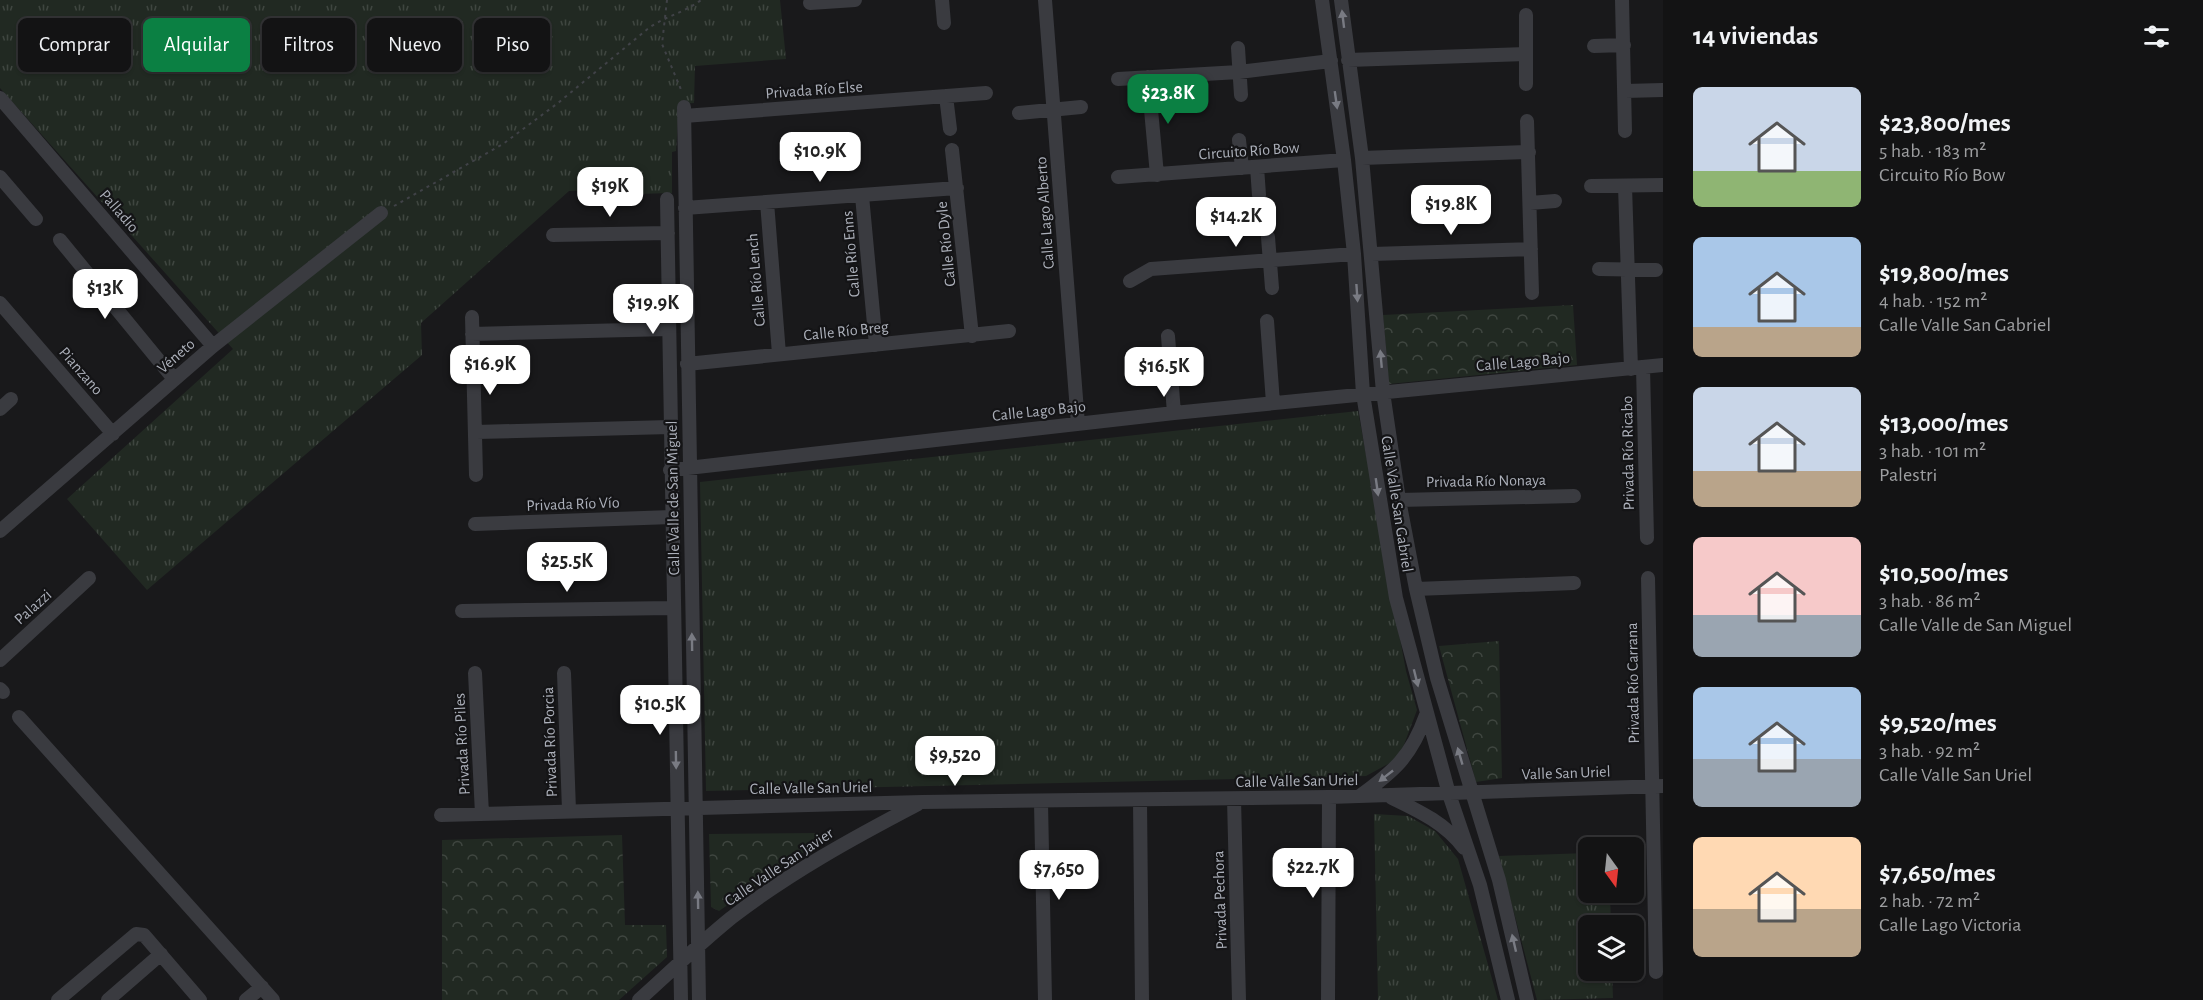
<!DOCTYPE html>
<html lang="es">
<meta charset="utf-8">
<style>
:root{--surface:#131314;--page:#1c1c1d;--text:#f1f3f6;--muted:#9d9ea0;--line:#323234;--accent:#0b8043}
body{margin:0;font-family:"Alegreya Sans",sans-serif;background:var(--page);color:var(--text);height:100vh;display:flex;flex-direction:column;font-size:22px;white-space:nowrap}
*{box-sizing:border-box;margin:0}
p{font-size:20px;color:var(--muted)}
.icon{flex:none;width:33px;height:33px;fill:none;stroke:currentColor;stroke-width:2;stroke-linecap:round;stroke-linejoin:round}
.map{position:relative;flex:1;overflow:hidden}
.side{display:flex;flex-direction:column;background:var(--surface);width:540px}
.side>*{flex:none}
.banner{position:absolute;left:18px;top:18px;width:570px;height:54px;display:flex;gap:12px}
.needle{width:39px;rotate:165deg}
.buttons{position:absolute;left:1578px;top:837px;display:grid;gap:12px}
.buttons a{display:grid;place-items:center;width:66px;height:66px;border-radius:9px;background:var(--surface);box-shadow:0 2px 4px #0004,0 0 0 2px var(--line);font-size:30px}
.price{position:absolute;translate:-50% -51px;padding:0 14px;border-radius:12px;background:#fff;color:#222;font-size:20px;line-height:39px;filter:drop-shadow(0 2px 3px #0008)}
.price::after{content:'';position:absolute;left:50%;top:36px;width:18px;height:14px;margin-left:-9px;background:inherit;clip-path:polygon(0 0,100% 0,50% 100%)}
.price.active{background:var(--accent);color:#fff}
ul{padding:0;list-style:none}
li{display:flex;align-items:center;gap:18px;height:150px;padding:0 30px}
li span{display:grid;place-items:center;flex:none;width:168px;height:120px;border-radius:9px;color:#555}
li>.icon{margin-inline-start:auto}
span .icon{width:72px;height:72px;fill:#fffc;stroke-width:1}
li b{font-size:26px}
h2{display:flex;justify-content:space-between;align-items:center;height:72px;padding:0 30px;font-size:26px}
.pill{padding:0 21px;border-radius:9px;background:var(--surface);box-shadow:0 2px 4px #0004,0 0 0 2px var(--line);font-size:21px;line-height:54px}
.pill.active{background:var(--accent);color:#fff}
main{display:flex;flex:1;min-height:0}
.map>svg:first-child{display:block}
</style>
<main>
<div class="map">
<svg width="1663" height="1000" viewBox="0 0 1663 1000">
<defs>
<pattern id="grass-tufts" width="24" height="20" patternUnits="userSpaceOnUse" patternTransform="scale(1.5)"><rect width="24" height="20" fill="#212922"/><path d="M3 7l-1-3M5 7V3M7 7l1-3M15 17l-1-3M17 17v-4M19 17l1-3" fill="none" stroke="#3f4640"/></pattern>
<pattern id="forest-crowns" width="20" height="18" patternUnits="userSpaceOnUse" patternTransform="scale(1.5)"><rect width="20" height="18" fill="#212922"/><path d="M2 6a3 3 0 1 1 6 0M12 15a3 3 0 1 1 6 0" fill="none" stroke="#3f4640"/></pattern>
</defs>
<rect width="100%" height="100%" fill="#19191b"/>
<path fill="url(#grass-tufts)" d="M0,0H780L786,59L695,66L694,103L679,104L676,151L672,152V193L637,194L636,189L569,191L421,323L422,355L147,590L67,499L233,349L0,88Z
M1358,411L1406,671L1417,710L1399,758L1366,776L706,791L700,482Z
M1374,814L1408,816L1435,831L1458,859L1498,1000H1378Z
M1588,853V892L1610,893L1611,925L1588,926V970L1612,971L1613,998L1537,1000L1499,856Z"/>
<path fill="url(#forest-crowns)" d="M1573,305L1577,365L1389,384L1383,315Z
M1499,641L1502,778L1476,782L1439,646Z
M819,833L820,841L719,911L711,907L709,834Z
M622,835L625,925H666L667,957L619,1000H442V840Z"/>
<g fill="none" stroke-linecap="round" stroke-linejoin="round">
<path stroke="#404247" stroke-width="2" stroke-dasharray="3 4.5" stroke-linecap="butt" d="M667,0L662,44L682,92
M394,206L503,144L558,103L650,27C667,16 685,12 701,0"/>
<path stroke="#3a3b40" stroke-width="14" d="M942,0L944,23
M1045,0L1078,424
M1322,0L1344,160L1354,254L1363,394L1396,598L1449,794L1480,885L1508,1000
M1341,0L1362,158L1383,392L1399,500L1416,589L1437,678L1499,880L1527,1000
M1622,0L1625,131
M810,3L855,0
M1526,15V84
M1594,46L1624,45
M1238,48L1241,95
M1348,60L1526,54
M1148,77L1157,175
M1118,79L1239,72L1331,61
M1625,91L1663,90
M946,96L950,129
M0,98L213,346
M684,107L699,1000
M1019,113L1081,107
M684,116L986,93
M1527,121L1532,293
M1239,140L1242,168
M952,150L972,336
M1362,158L1529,152
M1257,167L1259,195
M0,177L36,219
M1118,177L1344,160
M1591,186L1663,185
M1625,186L1631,369
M862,196L876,345
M667,199L681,1000
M767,202L779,354
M1530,203L1555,201
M685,208L957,188
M553,235L668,233
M1268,237L1272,288
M60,240L174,379
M1372,254L1531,249
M1599,269L1656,270
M1130,281L1151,269L1354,254
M0,303L113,434
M472,317L476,475
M1267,321L1273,403
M472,334L669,329
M1168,336L1174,413
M687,364L1009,331
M1643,367L1647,538
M0,409L11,399
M476,432L670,427
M670,470L1174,413L1663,365
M1399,500L1574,496
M475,524L672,517
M0,531L213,346L381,213
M1648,578L1656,972
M1416,589L1574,583
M462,611L672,608
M0,660L89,578
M475,673L482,814
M564,673L569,810
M0,689L3,692
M19,717L273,1000
M1360,796C1394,771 1411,757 1426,715
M1392,798C1419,811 1445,823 1464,848
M1234,799L1239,1000
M1140,801L1142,1000
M1041,803L1045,1000
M441,815L922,802L1329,797L1663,786
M58,1000L136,934L144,935L200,1000
M108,1000L161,954
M246,1000L262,987
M639,1000C669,973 699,944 731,918C789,873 853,838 918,804
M1328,1000L1329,797"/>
</g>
<defs><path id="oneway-solid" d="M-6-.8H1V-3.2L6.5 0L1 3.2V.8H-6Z" transform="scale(1.5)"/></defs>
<g fill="#797b83">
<use href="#oneway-solid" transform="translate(1343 19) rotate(-97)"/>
<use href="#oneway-solid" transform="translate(1336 100) rotate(82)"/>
<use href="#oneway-solid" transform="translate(1357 293) rotate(86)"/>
<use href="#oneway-solid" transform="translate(1381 359) rotate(-95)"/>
<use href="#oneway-solid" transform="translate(1377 487) rotate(82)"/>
<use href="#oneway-solid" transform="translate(692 642) rotate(-91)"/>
<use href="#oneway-solid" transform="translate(1416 678) rotate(76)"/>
<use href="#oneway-solid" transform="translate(1460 756) rotate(-106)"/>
<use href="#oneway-solid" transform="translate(676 760) rotate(89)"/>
<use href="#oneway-solid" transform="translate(1386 776) rotate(142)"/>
<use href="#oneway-solid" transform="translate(698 900) rotate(-91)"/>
<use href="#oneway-solid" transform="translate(1514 943) rotate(-103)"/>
</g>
<g text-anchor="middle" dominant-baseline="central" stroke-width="4.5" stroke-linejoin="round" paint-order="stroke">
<g font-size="16" fill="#acb0ba" stroke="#141416">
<text transform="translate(814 90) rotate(-4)">Privada Río Else</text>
<text transform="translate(1249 151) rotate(-4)">Circuito Río Bow</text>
<text transform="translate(119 211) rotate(49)">Palladio</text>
<text transform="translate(1045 213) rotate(-94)">Calle Lago Alberto</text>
<text transform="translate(946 244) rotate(-96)">Calle Río Dyle</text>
<text transform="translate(851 254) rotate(-95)">Calle Río Enns</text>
<text transform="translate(756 280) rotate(-95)">Calle Río Lench</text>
<text transform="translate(846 331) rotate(-6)">Calle Río Breg</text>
<text transform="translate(176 356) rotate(-41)">Véneto</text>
<text transform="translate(1523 362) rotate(-5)">Calle Lago Bajo</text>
<text transform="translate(81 371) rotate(49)">Pianzano</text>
<text transform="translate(1039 411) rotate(-6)">Calle Lago Bajo</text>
<text transform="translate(1628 453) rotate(-91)">Privada Río Ricabo</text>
<text transform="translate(1486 481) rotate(-1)">Privada Río Nonaya</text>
<text transform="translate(673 498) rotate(-91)">Calle Valle de San Miguel</text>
<text transform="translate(573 504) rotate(-2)">Privada Río Vío</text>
<text transform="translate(1397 504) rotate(81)">Calle Valle San Gabriel</text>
<text transform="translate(33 607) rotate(-42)">Palazzi</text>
<text transform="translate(1633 683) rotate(-91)">Privada Río Carrana</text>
<text transform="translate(550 742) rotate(-92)">Privada Río Porcia</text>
<text transform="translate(462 744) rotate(-93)">Privada Río Piles</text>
<text transform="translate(1566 773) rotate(-2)">Valle San Uriel</text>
<text transform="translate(1297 781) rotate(-1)">Calle Valle San Uriel</text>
<text transform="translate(811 788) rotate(-1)">Calle Valle San Uriel</text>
<text transform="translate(779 867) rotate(-34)">Calle Valle San Javier</text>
<text transform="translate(1220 900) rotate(-92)">Privada Pechora</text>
</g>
</g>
</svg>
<div class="buttons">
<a><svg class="needle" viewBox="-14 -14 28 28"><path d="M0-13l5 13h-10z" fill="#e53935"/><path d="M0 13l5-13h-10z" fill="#9d9ea0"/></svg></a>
<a><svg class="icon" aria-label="layers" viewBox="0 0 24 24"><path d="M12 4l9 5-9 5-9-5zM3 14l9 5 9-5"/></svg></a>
</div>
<b class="price active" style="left:1168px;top:125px">$23.8K</b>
<b class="price" style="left:820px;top:183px">$10.9K</b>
<b class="price" style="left:610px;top:218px">$19K</b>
<b class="price" style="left:1451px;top:236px">$19.8K</b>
<b class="price" style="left:1236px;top:248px">$14.2K</b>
<b class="price" style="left:105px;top:320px">$13K</b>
<b class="price" style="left:653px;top:335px">$19.9K</b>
<b class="price" style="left:490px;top:396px">$16.9K</b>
<b class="price" style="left:1164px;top:398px">$16.5K</b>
<b class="price" style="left:567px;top:593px">$25.5K</b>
<b class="price" style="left:660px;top:736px">$10.5K</b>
<b class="price" style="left:955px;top:787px">$9,520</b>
<b class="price" style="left:1313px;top:899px">$22.7K</b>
<b class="price" style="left:1059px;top:901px">$7,650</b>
<div class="banner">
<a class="pill">Comprar</a>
<a class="pill active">Alquilar</a>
<a class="pill">Filtros</a>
<a class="pill">Nuevo</a>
<a class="pill">Piso</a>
</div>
</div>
<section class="side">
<h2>14 viviendas<svg class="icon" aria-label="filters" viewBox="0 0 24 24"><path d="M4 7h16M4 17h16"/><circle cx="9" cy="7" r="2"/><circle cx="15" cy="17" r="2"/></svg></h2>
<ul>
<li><span style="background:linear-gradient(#c9d6e8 70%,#8fb573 0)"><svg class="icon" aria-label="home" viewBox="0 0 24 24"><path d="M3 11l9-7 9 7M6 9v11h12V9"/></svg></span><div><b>$23,800/mes</b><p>5 hab. · 183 m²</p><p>Circuito Río Bow</p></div></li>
<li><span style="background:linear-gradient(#a9c7e8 75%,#b9a48a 0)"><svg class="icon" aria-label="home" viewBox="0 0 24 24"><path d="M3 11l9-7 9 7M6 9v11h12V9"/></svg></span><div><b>$19,800/mes</b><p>4 hab. · 152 m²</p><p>Calle Valle San Gabriel</p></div></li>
<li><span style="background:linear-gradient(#c9d6e8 70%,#b9a48a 0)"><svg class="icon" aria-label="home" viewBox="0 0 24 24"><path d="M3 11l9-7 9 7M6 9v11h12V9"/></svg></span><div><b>$13,000/mes</b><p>3 hab. · 101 m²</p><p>Palestri</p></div></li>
<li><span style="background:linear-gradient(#f6c9c9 65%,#9aa5b1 0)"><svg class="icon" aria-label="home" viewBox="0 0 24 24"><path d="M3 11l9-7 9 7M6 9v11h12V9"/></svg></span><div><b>$10,500/mes</b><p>3 hab. · 86 m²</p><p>Calle Valle de San Miguel</p></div></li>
<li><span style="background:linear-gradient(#a9c7e8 60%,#9aa5b1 0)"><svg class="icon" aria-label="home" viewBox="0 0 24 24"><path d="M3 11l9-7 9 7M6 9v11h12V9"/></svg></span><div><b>$9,520/mes</b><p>3 hab. · 92 m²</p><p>Calle Valle San Uriel</p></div></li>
<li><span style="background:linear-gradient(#ffd9b3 60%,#b9a48a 0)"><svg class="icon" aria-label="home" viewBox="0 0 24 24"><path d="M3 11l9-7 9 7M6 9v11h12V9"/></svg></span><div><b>$7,650/mes</b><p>2 hab. · 72 m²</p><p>Calle Lago Victoria</p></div></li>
</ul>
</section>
</main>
